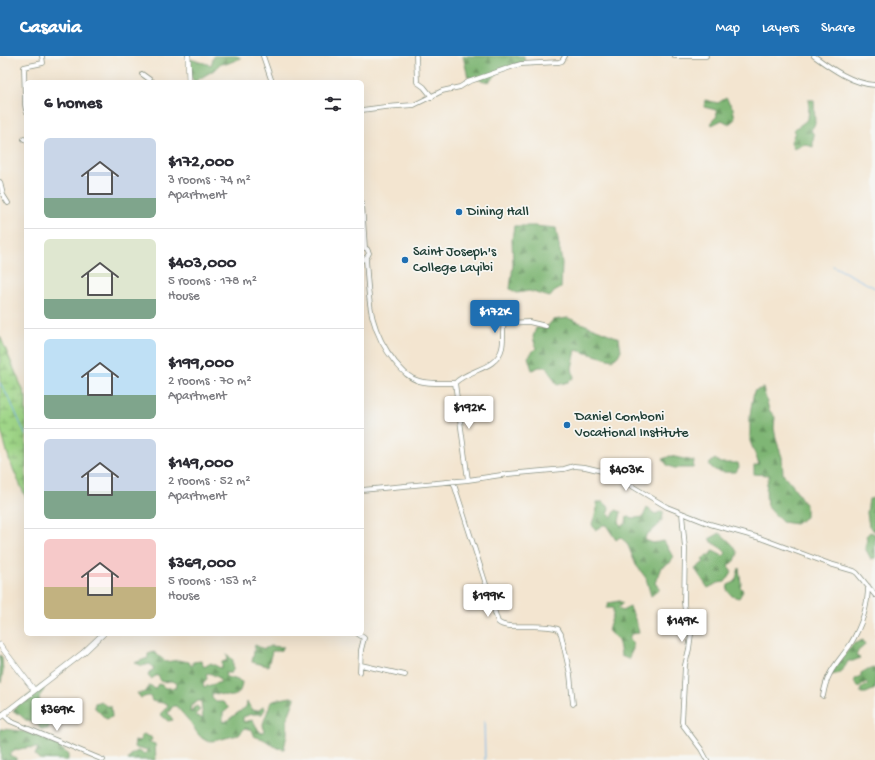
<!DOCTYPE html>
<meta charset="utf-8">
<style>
:root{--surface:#fff;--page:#f2f2f3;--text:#2b2b33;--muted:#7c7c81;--line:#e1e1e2;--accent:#1f6fb2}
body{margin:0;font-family:"Gochi Hand",sans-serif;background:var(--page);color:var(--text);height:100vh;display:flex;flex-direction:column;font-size:15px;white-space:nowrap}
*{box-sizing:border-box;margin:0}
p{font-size:13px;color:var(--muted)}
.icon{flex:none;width:22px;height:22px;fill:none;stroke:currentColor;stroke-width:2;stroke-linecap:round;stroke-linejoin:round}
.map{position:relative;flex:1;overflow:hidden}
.details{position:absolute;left:24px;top:24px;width:340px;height:556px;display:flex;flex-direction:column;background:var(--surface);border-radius:6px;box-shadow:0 4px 16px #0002}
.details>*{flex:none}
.price{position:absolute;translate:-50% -34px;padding:0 9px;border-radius:4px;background:#fff;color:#222;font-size:13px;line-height:26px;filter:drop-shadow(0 1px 2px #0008)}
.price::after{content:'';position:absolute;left:50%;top:24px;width:12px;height:9px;margin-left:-6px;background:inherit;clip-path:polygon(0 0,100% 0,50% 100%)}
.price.on{background:var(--accent);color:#fff}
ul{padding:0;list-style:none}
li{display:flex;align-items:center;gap:12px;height:100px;padding:0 20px}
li+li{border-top:1px solid var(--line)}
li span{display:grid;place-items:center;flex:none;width:112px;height:80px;border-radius:6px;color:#555}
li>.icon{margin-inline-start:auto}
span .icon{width:48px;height:48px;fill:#fffc;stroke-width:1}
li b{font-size:17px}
h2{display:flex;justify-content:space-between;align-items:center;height:48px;padding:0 20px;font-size:17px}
header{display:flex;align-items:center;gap:24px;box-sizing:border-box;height:56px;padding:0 20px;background:var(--accent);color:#fff}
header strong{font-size:19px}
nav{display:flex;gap:22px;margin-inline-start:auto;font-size:14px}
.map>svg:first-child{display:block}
</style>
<header>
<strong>Casavia</strong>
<nav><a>Map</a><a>Layers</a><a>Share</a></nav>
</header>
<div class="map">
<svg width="875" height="704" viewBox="0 0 875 704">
<defs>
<pattern id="forest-firs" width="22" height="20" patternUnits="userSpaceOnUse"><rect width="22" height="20" fill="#7fb674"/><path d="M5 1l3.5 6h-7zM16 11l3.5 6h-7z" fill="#679560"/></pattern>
<pattern id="wetland-marsh" width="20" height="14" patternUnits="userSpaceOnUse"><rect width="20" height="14" fill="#9fd587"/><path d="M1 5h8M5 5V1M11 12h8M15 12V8" fill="none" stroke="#81ae6f"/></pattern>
</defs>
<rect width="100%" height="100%" fill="#f6f6f2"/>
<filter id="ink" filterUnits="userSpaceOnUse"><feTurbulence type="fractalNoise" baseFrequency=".025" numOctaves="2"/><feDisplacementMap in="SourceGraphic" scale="8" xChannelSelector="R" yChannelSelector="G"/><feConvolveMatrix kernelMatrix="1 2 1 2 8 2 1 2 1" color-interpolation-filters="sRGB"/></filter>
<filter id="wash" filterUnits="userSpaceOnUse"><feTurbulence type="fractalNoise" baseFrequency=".012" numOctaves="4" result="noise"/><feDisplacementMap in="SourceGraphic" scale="16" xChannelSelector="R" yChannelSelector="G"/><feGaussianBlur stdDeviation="0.9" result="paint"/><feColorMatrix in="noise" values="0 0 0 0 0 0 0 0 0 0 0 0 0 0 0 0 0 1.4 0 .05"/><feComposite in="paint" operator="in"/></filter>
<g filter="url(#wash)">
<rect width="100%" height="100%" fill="#f3e5d0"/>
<path fill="url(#forest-firs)" stroke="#4f7a54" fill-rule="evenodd" d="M214,0H236L241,2L226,8L221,7L214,14L194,26L190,19V3L211,9Z
M463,0H524L525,6L502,13L489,26L468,21Z
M726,42L733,52L735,63L729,68L722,64L712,69L711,66L717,60L716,54L704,51L705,44L718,47Z
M808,44H814L815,68L811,74L814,79L813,84V91L804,88L794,92L791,86L795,76L794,73L799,70L808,63L809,51Z
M514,170H535L556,172L562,207L561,232L554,236L550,241L529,235L517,237L510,233L513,209L512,183Z
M568,262L619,282L621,294L618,300L612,304L576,294L572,312L574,322L568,326L557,329L547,311H539L532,314L528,301L536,292L533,281L536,272H546L553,264Z
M763,332L769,354L775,361L774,372L776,383L782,401L783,418L794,431L806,450V461L796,468L782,466L767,450C766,440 765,427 770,419L754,418V410L759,408L750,385V359L754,335Z
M670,400L694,405L693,412H674L667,409L663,403Z
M715,403L720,407H738L739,411L736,416C726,416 715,418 709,408Z
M875,442V475H874L869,470L867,457L869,443Z
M596,446H603L609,451L608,458L612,461L616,454L621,456L619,465L621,471L626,467L627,461L636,462L643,461L647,452L655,458L663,455C664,467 655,473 646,479L645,484L653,487L664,485L673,501L670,507L661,511L655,527L660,533L651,540L646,522L636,509L627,487L620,481L616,484L606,469H603L595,474L592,468L597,453Z
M870,476L875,478V502L871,503L865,492L867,483L866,480Z
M720,477L732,488L738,497L735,505L728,509L732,516L725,526L718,527L708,532L695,513L704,506L702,503L711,498L713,495L723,500L726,497C721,490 715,490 709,483Z
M739,512L741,527L740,531L743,534L742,537L739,542L732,540L727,534L728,529L735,526Z
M619,545L623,547L618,552L622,555L630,551C634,560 637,568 639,577L631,578L629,583L633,587V593L628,603L621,600C620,594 620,585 615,581C612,578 610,578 608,574L613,559V552H606L609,547Z
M863,584L865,589L858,595L856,600L860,602L853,605H848C845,612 839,619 830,619L841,603L853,588Z
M255,589L264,593L270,590L284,591L280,595H272L268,610L252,606Z
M154,596L166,606L178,604L189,606L191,610L193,609V606L201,605L204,611L211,607L220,612L222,611V606L228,604L227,598L233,604V614L231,617H225L226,621L235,623L242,626C240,648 225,638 212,637V642L216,646H223L229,652L223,657V664L225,666L246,651L247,646L253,655L259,654L264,650L265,653L262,658H251L243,661V666L253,664L257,672L261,677L264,675L263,668L271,646L280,643L291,641L295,643L287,663V678L284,693C269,692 269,682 255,681L252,674L245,672L239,679C231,680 214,686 208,685C199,683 195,673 191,667C186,661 181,656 176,650H173L168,657L173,664L168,665L160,658L167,651L168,648L152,645L150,640H147L141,642L137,637C144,638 147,635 150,629L155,633L158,628L162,629L165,632H176L177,627L171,625L162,626L157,619L151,623L148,620L149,616L154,613L150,608L142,610L134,607L148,602V598ZM209,617L218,621L221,626L204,631L203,627L207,623L206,618ZM198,645H201L203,663L195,659L200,654L197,650L193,652L192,656L190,655L191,650Z
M0,599L2,601L3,616L1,627L0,625Z
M875,612V633L866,637H861V632L868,628L866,626L858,631L854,626L856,622L861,620V617L868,613Z
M42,629L44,634L39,641C40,647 41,650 47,652L52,650L54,653L50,658L52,662L48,673H40L38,667L27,665L19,658L13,656L18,648Z
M101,645L106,650H111L112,661L106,663L94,651L95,647Z
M0,673C24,674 52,680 68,699V704L39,703L35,699L38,692C29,691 15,692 9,699L16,702V704H1Z
M144,678L147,680L151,681L152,684L148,686L155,688L156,704H128L132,698L138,695L145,698L147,695L145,693H139L134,691L135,685L141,684V680Z"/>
<path fill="url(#wetland-marsh)" stroke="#5f895e" d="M0,280L26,341V442L10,406L0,371Z"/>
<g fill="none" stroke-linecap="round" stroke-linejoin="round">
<path stroke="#7ab8ed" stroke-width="1" d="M833,210L875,232
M0,327L10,344L26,380
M484,665L485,704"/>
</g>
</g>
<g filter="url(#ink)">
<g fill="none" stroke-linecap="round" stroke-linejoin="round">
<g stroke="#899182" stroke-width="5.5">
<path id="minor" d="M263,0L272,26
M416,0L417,26L424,31L432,41
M675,0H706
M814,0C832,13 853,28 875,29
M142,18L153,26
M362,54L385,51L414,49L442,35L460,31L468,26L514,10L521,8L559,6L562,5L565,0
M26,55L25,49L24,11L43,7L42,0
M24,83L26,84
M0,126L3,139L8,147
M362,147L365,192
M362,191L367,193L369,197L367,201L362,204
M366,203C369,244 368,272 395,306C402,314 408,322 419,325C430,328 443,327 455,327C468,313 497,314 502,292C504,284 502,275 504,267L529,266L546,270
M455,327L468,424
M453,425L498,566C507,575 543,566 558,573L561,578L570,618L573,648
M362,434L468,424L508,418L564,413L574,410L585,411L610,417L667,451L682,457L710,468L760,482L830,508L854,515L857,517L875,539
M682,457L685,493L684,547L685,555L692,571L689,593L685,609L682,666L683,669L701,693L707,704
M358,578L364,582L361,594L360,616
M361,609L405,619
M823,640C827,615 837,608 850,589C861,571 868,551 868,530
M3,658L10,665L103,704"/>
</g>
<g stroke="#899182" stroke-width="6">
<path id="tertiary" d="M188,0L189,26
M0,589L34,634
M0,661L83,597L103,578"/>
</g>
<use href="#minor" stroke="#fff" stroke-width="4"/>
<use href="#tertiary" stroke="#fff" stroke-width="5"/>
</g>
</g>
<g fill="#1f6fb2" stroke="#f6f6f2" stroke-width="1.5">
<circle cx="459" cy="156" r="4"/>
<circle cx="405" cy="204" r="4"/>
<circle cx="567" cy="369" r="4"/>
</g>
<g text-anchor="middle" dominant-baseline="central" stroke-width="3.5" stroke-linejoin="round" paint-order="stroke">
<g font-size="14" fill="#1f3d34" stroke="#f6f6f2" text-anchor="start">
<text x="467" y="156">Dining Hall</text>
<text x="413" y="196">Saint Joseph's<tspan x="413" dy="16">College Layibi</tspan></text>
<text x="575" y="361">Daniel Comboni<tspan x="575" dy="16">Vocational Institute</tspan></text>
</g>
</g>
</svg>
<b class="price on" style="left:495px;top:278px">$172K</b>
<b class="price" style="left:469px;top:374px">$192K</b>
<b class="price" style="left:626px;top:436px">$403K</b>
<b class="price" style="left:488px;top:562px">$199K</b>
<b class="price" style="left:682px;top:587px">$149K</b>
<b class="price" style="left:57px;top:676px">$369K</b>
<section class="details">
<h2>6 homes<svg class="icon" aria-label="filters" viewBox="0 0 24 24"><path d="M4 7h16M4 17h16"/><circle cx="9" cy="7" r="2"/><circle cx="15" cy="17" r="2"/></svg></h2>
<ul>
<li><span style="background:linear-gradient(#c9d6e8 75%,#7fa58c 0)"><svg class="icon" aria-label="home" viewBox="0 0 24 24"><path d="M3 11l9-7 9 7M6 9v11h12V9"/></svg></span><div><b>$172,000</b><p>3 rooms · 74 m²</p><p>Apartment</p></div></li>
<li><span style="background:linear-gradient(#dfe7d0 75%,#7fa58c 0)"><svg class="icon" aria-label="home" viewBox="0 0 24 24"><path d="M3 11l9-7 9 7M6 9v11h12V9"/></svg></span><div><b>$403,000</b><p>5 rooms · 178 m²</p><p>House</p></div></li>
<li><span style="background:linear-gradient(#bfe0f5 70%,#7fa58c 0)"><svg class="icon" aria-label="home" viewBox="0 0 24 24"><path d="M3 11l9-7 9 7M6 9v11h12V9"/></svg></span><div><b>$199,000</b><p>2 rooms · 70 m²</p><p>Apartment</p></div></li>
<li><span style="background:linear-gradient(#c9d6e8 65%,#7fa58c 0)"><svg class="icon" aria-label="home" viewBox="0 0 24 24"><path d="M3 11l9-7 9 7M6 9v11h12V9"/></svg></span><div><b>$149,000</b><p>2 rooms · 52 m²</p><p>Apartment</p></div></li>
<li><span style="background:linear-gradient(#f6c9c9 60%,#c2b280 0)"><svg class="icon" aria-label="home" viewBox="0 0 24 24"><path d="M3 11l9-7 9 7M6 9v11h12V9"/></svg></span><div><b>$369,000</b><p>5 rooms · 153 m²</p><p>House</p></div></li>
</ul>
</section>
</div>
